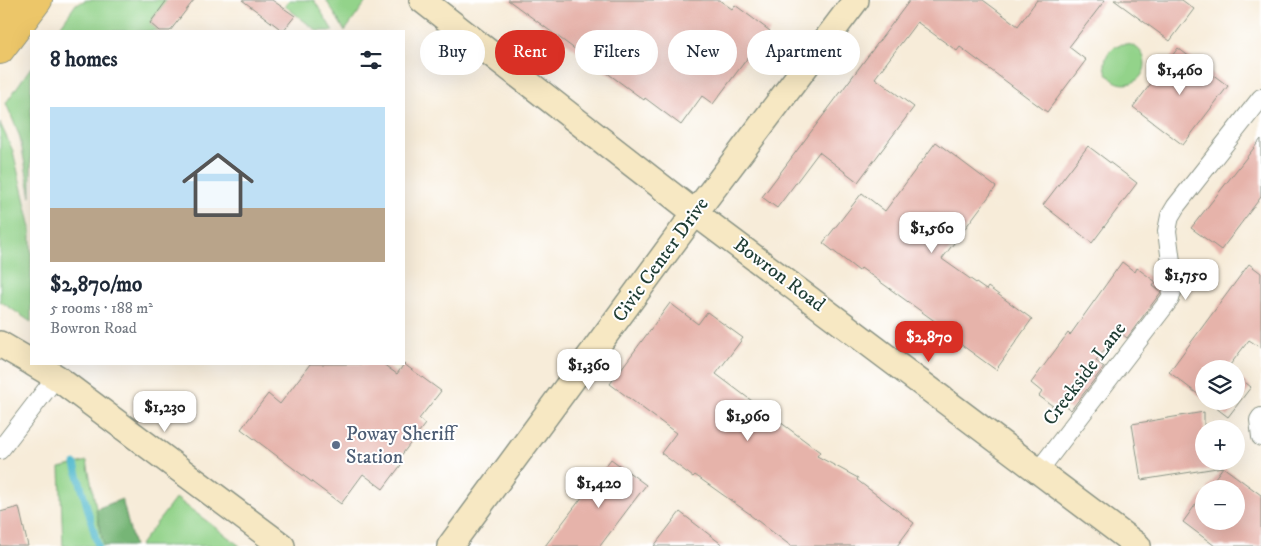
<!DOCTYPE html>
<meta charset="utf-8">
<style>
:root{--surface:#fff;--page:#f2f2f3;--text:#1f2937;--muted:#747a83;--line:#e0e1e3;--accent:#d93025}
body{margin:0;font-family:"IM FELL DW Pica",serif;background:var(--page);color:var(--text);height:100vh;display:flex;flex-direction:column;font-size:19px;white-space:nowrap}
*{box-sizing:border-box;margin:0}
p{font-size:16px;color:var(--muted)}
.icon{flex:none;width:28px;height:28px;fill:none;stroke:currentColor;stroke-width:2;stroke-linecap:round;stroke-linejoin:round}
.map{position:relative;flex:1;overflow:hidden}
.sheet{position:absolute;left:30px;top:30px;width:375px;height:335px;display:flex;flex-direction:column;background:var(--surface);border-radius:0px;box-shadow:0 5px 20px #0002}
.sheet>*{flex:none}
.top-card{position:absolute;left:420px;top:30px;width:475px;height:45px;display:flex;gap:10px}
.buttons{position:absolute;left:1195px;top:360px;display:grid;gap:10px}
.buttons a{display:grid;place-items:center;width:50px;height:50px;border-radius:50%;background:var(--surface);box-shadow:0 5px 20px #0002;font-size:25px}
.price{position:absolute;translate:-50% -42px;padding:0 11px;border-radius:10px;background:#fff;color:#222;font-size:16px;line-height:32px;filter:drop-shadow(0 1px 2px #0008)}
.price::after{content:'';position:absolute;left:50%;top:30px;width:15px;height:11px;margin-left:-8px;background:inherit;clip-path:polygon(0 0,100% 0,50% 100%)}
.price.selected{background:var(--accent);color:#fff}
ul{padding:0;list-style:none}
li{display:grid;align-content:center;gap:10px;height:265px;padding:0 20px}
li+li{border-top:1px solid var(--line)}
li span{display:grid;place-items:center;height:155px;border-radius:0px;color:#555}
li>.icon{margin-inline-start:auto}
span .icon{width:90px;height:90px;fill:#fffc;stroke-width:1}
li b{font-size:21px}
h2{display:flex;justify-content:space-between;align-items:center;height:60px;padding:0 20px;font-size:21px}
.pill{padding:0 18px;border-radius:22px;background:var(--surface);box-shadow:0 5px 20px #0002;font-size:18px;line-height:45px}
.pill.selected{background:var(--accent);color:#fff}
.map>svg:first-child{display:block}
</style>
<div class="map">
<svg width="1261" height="546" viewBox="0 0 1261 546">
<rect width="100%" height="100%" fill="#fff"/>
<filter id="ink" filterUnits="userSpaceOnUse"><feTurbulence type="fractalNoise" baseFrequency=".02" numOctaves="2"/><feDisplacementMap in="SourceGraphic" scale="10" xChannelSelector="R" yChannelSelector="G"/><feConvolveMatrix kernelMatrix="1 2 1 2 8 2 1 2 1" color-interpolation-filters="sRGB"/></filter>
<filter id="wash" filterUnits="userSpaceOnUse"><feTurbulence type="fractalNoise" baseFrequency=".0096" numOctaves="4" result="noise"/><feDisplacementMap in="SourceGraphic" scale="20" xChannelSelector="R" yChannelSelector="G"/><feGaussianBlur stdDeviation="1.12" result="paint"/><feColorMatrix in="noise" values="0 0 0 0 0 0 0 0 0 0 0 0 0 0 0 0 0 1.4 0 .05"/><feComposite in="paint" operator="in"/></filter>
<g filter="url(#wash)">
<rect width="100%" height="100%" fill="#f7ecd9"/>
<path fill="#93d38a" stroke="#59885f" d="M87,0H167L150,23L159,31H57L76,4Z
M289,0H314L333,31H317L285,6Z
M326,0H363L366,2L345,31Z
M1105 64a20 20 0 1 1 40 0a20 20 0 1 1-40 0Z
M31,67V197L20,137L6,103Z
M0,123L13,151L31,228V322L0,301Z
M87,461L101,534L104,546H63L60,468Z
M176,498L240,546H139Z"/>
<path fill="#76b576" stroke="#4a7955" d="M122,499L134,546H104L96,509Z"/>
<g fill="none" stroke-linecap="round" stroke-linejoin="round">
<path stroke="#4fb8cc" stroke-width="7" d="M75,464L98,546"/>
</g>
<g id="blocks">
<path fill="#e6b3aa" d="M167,0H194L170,31H159L150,23Z
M242,0H272L295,16L283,31Z
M508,0H719L732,9L735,5L770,31L756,49L755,48L713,104L702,96L681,125L645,98L644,100Z
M910,0H983L1018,26L1037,0H1105L1069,47L1086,60L1047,112L960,47L957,51L917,22L875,78L914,107L858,182L819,152L777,208L762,197Z
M1114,0H1182L1194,9L1170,41Z
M1178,48L1228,86L1183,145L1133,107Z
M1261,139V197L1221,250L1191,228Z
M936,142L996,187L942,259L986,290L988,287L1032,319L996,370L952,338L954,335L861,268L859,271L823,243L862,193L885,211Z
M1088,146L1137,183L1092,243L1043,205Z
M1122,262L1135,272L1137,268L1156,282L1153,286L1161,292L1127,338L1118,331L1096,361L1104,367L1071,410L1061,403L1057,409L1039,396L1042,392L1031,383L1068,333L1070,335Z
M1249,264L1261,273V348L1249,340L1227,369H1204V399L1169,372Z
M670,303L698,324L707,312L743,338L716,374L820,452L817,456L858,478L857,480L914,523L897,546H791L750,515V514L695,475L693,477L661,453L676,433L610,384Z
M310,364H383L397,374L404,364L441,391L419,419L425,424L397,461L401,465L383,489L363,474L341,504L241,429L268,394L280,404Z
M1236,375L1251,387L1228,417L1207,401H1236Z
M1204,412V461H1215L1223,467L1141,480L1132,424Z
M611,459L646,485L600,546H545Z
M1223,467L1261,495V546H1215L1183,522L1204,493V521H1236V489H1207Z
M19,507L28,546H0V512Z
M680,512L724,546H654Z"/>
</g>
</g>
<g filter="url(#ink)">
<use href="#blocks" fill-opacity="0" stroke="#8b9486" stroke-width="1"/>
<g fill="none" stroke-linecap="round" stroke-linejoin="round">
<g stroke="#8b9486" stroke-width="20">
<path id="street" d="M1261,417L1259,420L1261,437
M0,450L56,377
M1039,470L1170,299L1174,285L1167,231L1170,216L1176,206L1261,98"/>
</g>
<g stroke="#8b9486" stroke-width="28">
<path id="secondary" d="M422,0L695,213L1138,546
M0,344L31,362
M34,364L56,377L282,546
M450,546L695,213L856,0"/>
</g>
<g stroke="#8b9486" stroke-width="30">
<path id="primary" d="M0,18L13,0
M0,50L38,0"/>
</g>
<use href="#street" stroke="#fff" stroke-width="18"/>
<use href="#secondary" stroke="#f7e8c3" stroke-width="25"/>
<use href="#primary" stroke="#ecc669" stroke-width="28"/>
</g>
</g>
<circle fill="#5c6f8a" stroke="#fff" stroke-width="2" cx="336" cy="445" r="5"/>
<g text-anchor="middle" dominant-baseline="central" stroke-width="4" stroke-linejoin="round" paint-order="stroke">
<g font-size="20" fill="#1f3d34" stroke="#fff">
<text transform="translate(661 260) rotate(-54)">Civic Center Drive</text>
<text transform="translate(779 275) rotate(37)">Bowron Road</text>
<text transform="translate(1085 374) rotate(-53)">Creekside Lane</text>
</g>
<g font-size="20" fill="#4e5e75" stroke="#fff" text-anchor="start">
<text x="346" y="434">Poway Sheriff<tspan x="346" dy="23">Station</tspan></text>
</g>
</g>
</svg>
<div class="buttons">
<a><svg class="icon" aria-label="layers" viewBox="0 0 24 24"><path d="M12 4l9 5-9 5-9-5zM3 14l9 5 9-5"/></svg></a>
<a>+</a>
<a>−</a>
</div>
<b class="price" style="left:1180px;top:96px">$1,460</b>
<b class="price" style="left:932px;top:254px">$1,560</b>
<b class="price" style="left:1186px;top:301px">$1,750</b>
<b class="price selected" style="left:929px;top:363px">$2,870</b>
<b class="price" style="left:589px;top:391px">$1,360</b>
<b class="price" style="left:165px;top:433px">$1,230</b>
<b class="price" style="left:748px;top:442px">$1,960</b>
<b class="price" style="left:599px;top:509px">$1,420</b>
<div class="top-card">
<a class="pill">Buy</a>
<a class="pill selected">Rent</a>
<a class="pill">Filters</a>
<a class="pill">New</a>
<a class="pill">Apartment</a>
</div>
<section class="sheet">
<h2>8 homes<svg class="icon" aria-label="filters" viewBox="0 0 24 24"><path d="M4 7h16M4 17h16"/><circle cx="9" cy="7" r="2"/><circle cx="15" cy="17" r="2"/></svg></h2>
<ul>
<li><span style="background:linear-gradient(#bfe0f5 65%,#b9a48a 0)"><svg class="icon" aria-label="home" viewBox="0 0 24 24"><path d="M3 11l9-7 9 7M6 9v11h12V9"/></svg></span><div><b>$2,870/mo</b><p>5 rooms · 188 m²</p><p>Bowron Road</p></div></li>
</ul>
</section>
</div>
